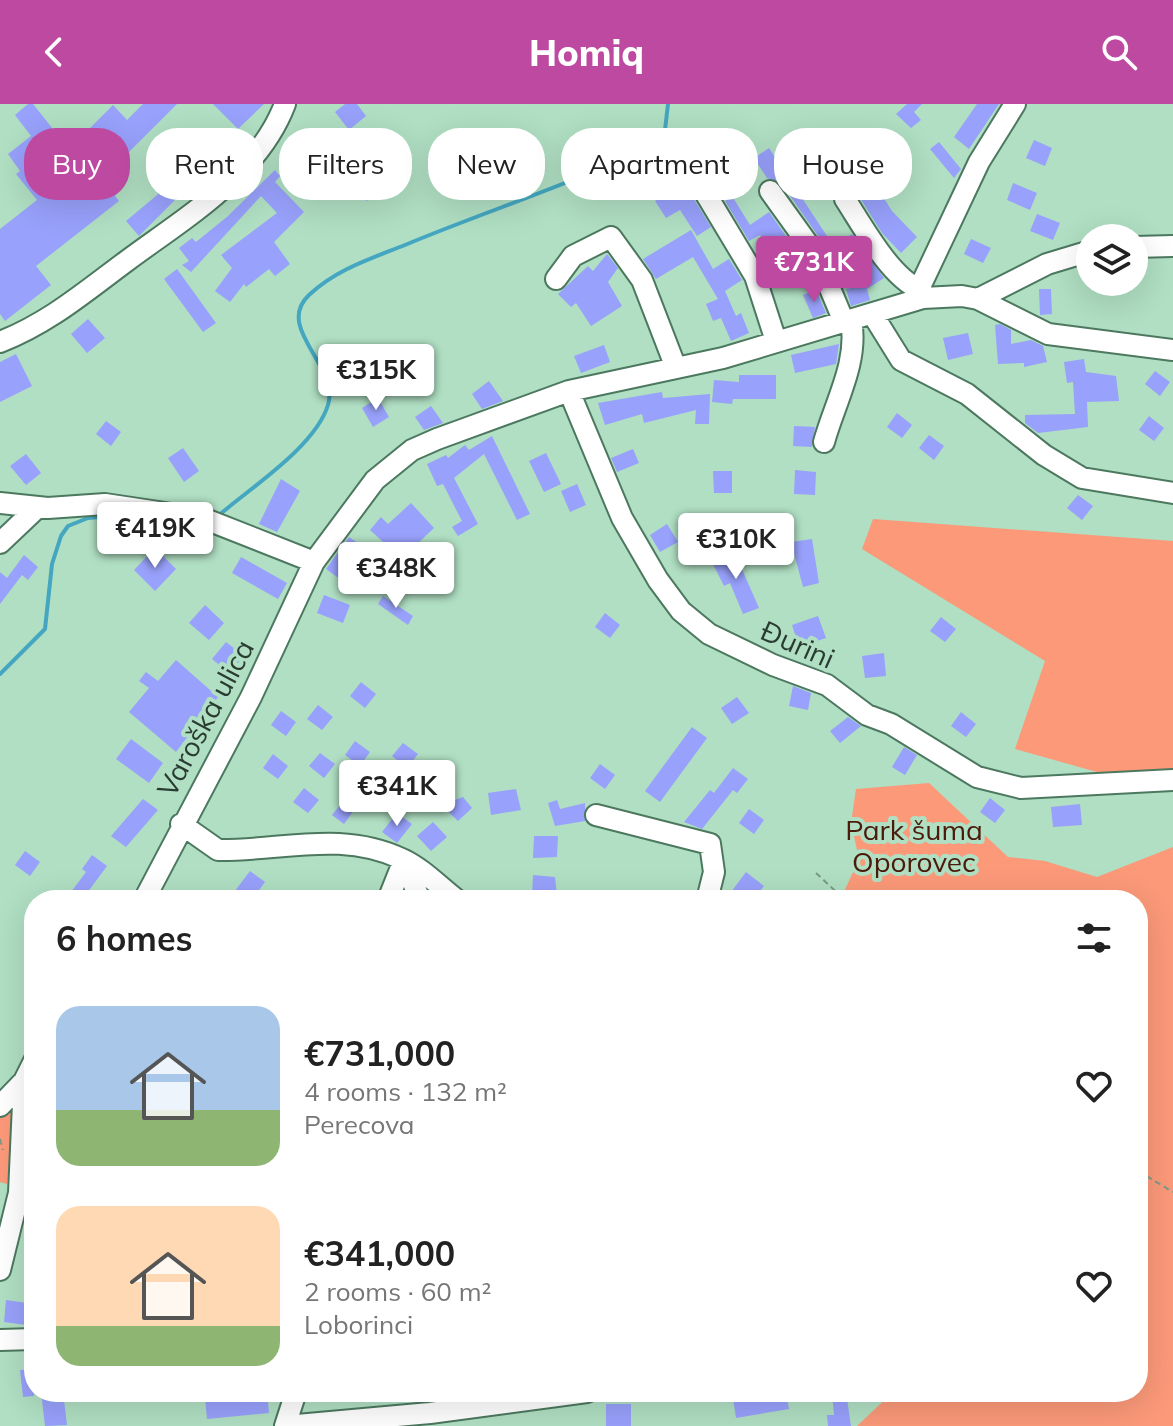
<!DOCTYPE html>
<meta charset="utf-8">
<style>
:root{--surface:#fff;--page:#f2f2f2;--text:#222;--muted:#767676;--accent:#bd49a1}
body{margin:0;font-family:Mulish,sans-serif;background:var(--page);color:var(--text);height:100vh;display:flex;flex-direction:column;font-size:30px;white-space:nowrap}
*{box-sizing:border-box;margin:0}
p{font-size:26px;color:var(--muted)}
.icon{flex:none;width:44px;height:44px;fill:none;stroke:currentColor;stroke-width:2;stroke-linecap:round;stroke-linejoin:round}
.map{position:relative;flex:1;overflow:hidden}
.drawer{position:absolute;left:24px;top:786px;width:1124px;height:512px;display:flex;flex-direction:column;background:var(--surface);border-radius:32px;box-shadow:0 8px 32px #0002}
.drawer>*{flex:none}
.guide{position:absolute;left:24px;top:24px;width:1126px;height:72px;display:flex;gap:16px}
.fabs{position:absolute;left:1076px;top:120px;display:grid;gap:16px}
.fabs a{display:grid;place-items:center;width:72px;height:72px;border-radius:50%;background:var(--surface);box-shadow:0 8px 32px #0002;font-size:40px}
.price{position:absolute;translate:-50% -68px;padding:0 18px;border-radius:8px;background:#fff;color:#222;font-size:26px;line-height:52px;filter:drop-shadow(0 2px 4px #0008)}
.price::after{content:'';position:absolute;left:50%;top:48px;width:24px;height:18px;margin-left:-12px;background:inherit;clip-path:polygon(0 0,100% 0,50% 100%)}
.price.active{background:var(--accent);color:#fff}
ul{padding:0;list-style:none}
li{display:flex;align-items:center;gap:24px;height:200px;padding:0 32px}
li span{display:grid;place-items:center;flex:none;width:224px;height:160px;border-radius:24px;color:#555}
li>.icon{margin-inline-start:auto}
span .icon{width:96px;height:96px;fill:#fffc;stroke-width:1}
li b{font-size:34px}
h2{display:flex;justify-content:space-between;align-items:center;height:96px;padding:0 32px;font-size:34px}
.tag{padding:0 28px;border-radius:32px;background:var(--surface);box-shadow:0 8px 32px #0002;font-size:28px;line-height:72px}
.tag.active{background:var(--accent);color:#fff}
header{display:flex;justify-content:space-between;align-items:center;height:104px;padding:0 32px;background:var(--accent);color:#fff;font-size:36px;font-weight:800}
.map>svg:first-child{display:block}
</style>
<header><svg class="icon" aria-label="back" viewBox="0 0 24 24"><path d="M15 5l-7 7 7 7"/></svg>Homiq<svg class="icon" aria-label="search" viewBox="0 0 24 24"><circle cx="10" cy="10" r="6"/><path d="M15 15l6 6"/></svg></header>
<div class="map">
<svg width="1173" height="1322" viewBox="0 0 1173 1322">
<rect width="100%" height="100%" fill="#b0dfc3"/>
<path fill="#fb9979" d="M873,415L1173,437V684L1129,677L1015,645L1045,557L862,445Z
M929,679L1008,753L1045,757L1097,773L1173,743V1322H857L893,1288H1138V796H850L843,790L859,755L851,719L856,685Z
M20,992L7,1080L0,1078V1006Z"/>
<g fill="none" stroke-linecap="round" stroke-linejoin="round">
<path stroke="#44a6c0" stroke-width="4" d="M218,412C250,384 315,343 328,301C340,262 274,224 309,191C337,165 370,155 405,141C467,115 530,94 592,68C618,56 644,47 665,26L668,0
M0,570L45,525L52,460L61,432L68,422L88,414L110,412L187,433L198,431L206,424"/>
</g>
<path fill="#98a1fb" d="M28,0H33L61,35L67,30L74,40L113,1L127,16L143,0H177L102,75L119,97L36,162L51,181L5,217L0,210V125L37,96L16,70L20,67L8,50L31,32L15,11Z
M213,0H264L238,25Z
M345,0H357L366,12L349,26L335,8Z
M907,0H922L914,8L921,16L911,24L896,10Z
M977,0H999L969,45L954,33Z
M312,28L374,89L367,97L322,54L315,61L297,42Z
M843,33L857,49L830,74L834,78L826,86L807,66Z
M1034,36L1052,44L1045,62L1026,54Z
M939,38L961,65L954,74L930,45Z
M188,42L208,63L139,132L126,117L187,66L177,54Z
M769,44L827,132L821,136L781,79L767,74L754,54Z
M275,66L280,72L275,78L304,108L274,138L290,160L275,172L269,165L246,183L244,180L230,198L215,187L232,164L221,151L277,109L261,92L191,168L182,161L189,157L179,144L192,134L196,138L228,112Z
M684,79L711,123L697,132L680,106L666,114L655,97Z
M1013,79L1037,89L1030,106L1007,96Z
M877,83L892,107L917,133L901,149L882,129L860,94Z
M732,92L750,121L769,108L798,149L780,161L760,131L749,137L725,97Z
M1037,110L1060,119L1053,136L1030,127Z
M691,126L713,165L729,155L742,176L725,187L736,212L741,209L749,229L731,237L721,214L713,217L706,200L718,195L693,153L656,175L643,155Z
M852,130L884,174L867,185L870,196L851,202L846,185L861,182L848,161L854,157L841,137Z
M971,135L991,144L983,159L964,150Z
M607,150L618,164L608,178L622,202L591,222L576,199L571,203L558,190L588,162L593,167Z
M177,165L216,219L203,228L164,175Z
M1039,185H1051L1052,210L1040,211Z
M816,186L826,209L813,214L803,191Z
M88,215L105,234L87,249L71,230Z
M1000,220L1011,226V240L1031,236L1043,242L1047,258L1024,263V259L998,260L995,221Z
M968,229L973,250L948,256L943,234Z
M839,240L836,260L795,269L791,251Z
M604,241L610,258L581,269L574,252Z
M16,250L32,282L0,298V258Z
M1084,255L1086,268L1116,272L1119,297L1087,298L1088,323L1038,329L1025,319V311L1075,310L1073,278L1067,279L1064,258Z
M1155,267L1170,278L1160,292L1145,280Z
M739,271H776V295H733L732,300L712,298L714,276L739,278Z
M489,277L503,297L482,305L472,290Z
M662,288L663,294L710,290L709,320H695L696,306L644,319L642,310L605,321L598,299Z
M378,294L389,313L373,323L362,304Z
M431,302L443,319L424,326L415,313Z
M897,309L912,321L902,334L887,323Z
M1149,312L1164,324L1154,337L1139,326Z
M106,317L121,328L111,342L96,330Z
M794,322L815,323L812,343L793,342Z
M929,331L944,342L934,356L919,344Z
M492,332L530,410L517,416L484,350L454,374L478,420L458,432L452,423L462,417L443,380L437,382L427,360L446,351L448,354L465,341L469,346Z
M183,344L199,367L184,378L168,354Z
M633,345L639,359L617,368L611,354Z
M546,349L561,380L544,388L529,357Z
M26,350L41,369L26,381L10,362Z
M795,366L816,368L815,391L794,390Z
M713,367H732V389H714Z
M281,375L300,387L277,428L259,420Z
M577,380L586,401L570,408L561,387Z
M1078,391L1093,402L1082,416L1067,404Z
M411,399L434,424L415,442L420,446L406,459L370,426L381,413L388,420Z
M667,420L678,438L660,448L650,431Z
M349,433L401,468L393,480L358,456L344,478L326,465Z
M812,435L819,479L803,483L791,438Z
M155,444L176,465L155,487L134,466Z
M734,447L759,504L743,510L730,479L724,482L712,458Z
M24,451L38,463L28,476L22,471L0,500V468L7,474Z
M241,453L287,479L278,495L232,469Z
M429,455L454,463L450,477L425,469Z
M324,491L350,501L343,519L317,509Z
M383,492L413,512L408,521L378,500Z
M205,501L224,519L209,536L189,519Z
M605,509L620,521L610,534L595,523Z
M818,512L826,534L799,543L792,521Z
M941,513L956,525L945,538L930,527Z
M226,538L244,552L229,569L212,555Z
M884,549L886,572L865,574L862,552Z
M176,556L218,593L176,648L129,608L149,584L139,577L146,568L158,577Z
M361,578L376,590L365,604L350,592Z
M793,582L811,589L808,606L789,602Z
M737,593L749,609L732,620L721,604Z
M318,601L333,613L322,626L307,615Z
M281,607L296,618L286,632L271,621Z
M961,608L976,620L966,633L951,622Z
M848,613L861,622L840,639L830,627Z
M692,623L707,634L660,698L645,687Z
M131,635L163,659L149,679L116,655Z
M355,637L370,648L360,662L345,651Z
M403,639L418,650L407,664L392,652Z
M904,643L917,651L905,671L892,663Z
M320,649L335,660L324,674L309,662Z
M273,650L288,662L278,675L263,664Z
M600,660L615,671L605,685L590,674Z
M733,664L748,675L737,689L733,686L702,725L684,718L710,686L714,689Z
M304,684L319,696L308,709L293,698Z
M516,685L521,706L491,711L488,689Z
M349,690L360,698L344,720L332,711Z
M463,693L472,704L458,717L441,701Z
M990,694L1005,706L995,719L980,708Z
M143,695L158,706L126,743L111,732Z
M557,696L560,705L585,699V717L555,722L548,699Z
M1080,700L1082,721L1053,723L1051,703Z
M749,705L764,716L754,730L739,719Z
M397,709L412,720L397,739L382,728Z
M433,718L447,733L431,747L417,732Z
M534,732H558L557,753L533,754Z
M25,747L40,758L30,772L15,761Z
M92,751L107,762L87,789L97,796H65L86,768L82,765Z
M250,767L265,778L252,796H228Z
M746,768L764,782L753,796H725Z
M533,771L555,773L557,791H532Z
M6,1196L34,1200V1222L4,1218Z
M34,1265V1292L23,1293L20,1266Z
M41,1288H63L67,1321L45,1322Z
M267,1288L269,1309L207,1315L205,1294Z
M732,1288H786L789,1305L736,1314Z
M832,1288H846L851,1322H828L827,1311H834Z
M606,1300H631V1322H606Z"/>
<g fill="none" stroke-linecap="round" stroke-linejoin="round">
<g stroke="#4c785f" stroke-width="24">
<path id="minor" d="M698,77L755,172L776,237
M770,87L816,151L844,218
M845,95C862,121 890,173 919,185
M1134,143L1173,142
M556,175L573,152L611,133L642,176L676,264
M923,194L919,185L979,58L1015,0
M978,195L1047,160L1090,147
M873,211L901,256L967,290L1044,351L1082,374L1173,389
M0,238C49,219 86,187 128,156C186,113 258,71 285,0
M569,287L622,414L658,476L681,507L709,530L773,561L827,581L867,611L891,620L977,673L1021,684L1173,676
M824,338C835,298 859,258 851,216
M0,399L48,404L105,400L205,415L314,458L375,376L412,346L437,335L569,287L723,254L923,194L962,192L978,195L1048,230L1173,246
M0,439L38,403
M596,711L710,740L714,768L707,796
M181,720L218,746C281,747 341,726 402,755C422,764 440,783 457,796
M402,765L412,776L420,796
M144,796L251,593L314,458
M388,796L404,756
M0,1002L24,977
M0,1166L19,1089L24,977L34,957
M0,1236L34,1235
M285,1322L296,1288
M286,1322L430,1309L587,1288"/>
</g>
<path stroke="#799c87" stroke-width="2" stroke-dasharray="6 4" stroke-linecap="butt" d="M816,769L845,796
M0,1035L3,1046
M1138,1067L1173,1088"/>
<use href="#minor" stroke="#fff" stroke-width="20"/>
</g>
<g text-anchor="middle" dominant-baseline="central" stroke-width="8" stroke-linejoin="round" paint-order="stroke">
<g font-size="28" fill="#2a3c31" stroke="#b0dfc3">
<text transform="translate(798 540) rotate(24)">Đurini</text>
<text transform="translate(205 614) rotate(-62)">Varoška ulica</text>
</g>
<g font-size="28" fill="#4a1a0a" stroke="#b0dfc3">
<text x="914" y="725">Park šuma<tspan x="914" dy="32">Oporovec</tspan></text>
</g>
</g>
</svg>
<div class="fabs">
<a><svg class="icon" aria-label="layers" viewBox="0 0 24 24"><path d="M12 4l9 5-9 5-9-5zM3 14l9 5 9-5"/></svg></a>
</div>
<b class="price active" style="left:814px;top:200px">€731K</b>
<b class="price" style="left:376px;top:308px">€315K</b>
<b class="price" style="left:155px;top:466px">€419K</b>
<b class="price" style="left:736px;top:477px">€310K</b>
<b class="price" style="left:396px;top:506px">€348K</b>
<b class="price" style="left:397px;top:724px">€341K</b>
<div class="guide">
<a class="tag active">Buy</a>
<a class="tag">Rent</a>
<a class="tag">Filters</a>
<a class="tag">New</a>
<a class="tag">Apartment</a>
<a class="tag">House</a>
</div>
<section class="drawer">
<h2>6 homes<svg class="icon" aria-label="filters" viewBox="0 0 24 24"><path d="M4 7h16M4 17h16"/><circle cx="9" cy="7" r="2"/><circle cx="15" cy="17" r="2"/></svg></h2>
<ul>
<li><span style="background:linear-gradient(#a9c7e8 65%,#8fb573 0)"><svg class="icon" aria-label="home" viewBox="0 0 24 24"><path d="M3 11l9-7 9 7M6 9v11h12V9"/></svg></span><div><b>€731,000</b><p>4 rooms · 132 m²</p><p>Perecova</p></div><svg class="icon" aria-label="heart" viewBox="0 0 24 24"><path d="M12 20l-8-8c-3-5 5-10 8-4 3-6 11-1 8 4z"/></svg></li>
<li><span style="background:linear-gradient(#ffd9b3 75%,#8fb573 0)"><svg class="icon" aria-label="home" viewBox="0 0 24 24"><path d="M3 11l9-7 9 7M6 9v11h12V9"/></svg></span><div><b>€341,000</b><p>2 rooms · 60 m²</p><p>Loborinci</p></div><svg class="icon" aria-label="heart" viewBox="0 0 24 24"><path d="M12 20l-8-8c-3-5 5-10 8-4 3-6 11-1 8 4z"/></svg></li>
</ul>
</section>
</div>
